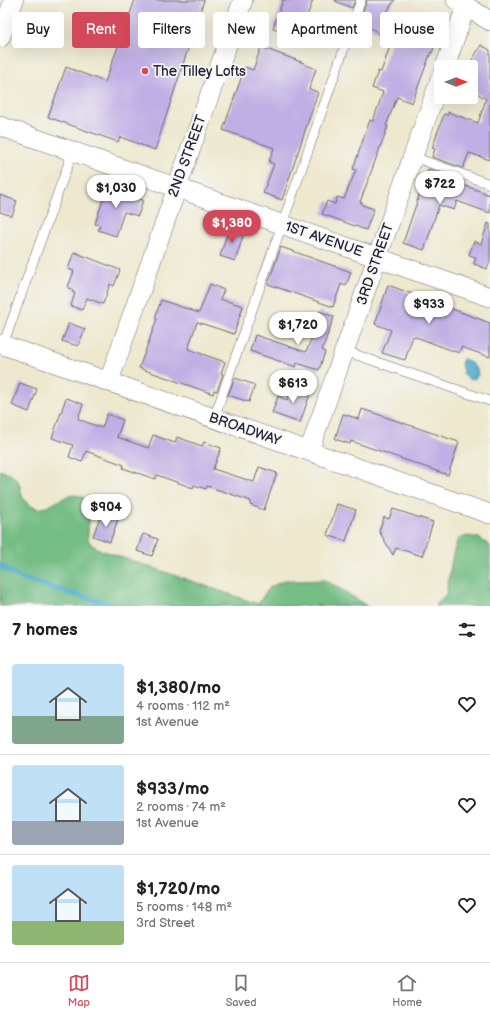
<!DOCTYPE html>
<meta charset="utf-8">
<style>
:root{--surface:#fff;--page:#f6f6f6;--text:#202124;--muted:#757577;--line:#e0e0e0;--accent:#d1495b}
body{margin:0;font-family:"Balsamiq Sans",sans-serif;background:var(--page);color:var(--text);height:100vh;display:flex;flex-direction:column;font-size:15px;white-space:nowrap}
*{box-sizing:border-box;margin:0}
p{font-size:13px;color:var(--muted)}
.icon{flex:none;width:22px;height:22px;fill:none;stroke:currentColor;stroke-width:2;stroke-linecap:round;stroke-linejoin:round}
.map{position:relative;height:606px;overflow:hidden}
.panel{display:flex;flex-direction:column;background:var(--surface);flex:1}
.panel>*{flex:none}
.hud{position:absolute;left:12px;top:12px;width:466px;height:36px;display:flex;gap:8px}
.needle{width:26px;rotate:90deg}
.tools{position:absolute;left:434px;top:60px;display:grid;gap:8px}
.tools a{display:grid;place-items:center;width:44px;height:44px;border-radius:4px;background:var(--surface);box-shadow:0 4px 16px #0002;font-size:20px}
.price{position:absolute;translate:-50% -34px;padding:0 9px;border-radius:14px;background:#fff;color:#222;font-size:13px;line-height:26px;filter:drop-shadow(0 1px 2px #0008)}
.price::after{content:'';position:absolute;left:50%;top:24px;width:12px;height:9px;margin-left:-6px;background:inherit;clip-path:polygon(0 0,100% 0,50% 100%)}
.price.on{background:var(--accent);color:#fff}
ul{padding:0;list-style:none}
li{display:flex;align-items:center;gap:12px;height:100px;padding:0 12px}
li+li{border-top:1px solid var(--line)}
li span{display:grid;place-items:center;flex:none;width:112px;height:80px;border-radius:4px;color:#555}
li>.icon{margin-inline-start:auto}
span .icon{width:48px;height:48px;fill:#fffc;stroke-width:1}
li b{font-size:17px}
h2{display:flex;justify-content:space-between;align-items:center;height:48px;padding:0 12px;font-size:17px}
.pill{padding:0 14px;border-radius:4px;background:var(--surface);box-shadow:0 4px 16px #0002;font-size:14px;line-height:36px}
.pill.on{background:var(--accent);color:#fff}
.tab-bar{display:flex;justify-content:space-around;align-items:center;height:56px;border-top:1px solid var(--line);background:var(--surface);font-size:11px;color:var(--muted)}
.tab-bar a{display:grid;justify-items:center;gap:2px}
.tab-bar .on{color:var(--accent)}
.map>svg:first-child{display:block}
</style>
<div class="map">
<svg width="490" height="606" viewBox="0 0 490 606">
<rect width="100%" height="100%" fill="#f6f6f2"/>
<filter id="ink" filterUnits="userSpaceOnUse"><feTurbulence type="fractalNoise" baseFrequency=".025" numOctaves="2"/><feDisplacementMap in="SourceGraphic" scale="8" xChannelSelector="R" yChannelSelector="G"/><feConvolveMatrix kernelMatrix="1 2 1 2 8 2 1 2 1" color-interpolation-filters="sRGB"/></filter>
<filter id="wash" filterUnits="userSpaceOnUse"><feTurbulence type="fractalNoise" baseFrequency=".012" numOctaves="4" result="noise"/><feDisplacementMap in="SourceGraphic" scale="16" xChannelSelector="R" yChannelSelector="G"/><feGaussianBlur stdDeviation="0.9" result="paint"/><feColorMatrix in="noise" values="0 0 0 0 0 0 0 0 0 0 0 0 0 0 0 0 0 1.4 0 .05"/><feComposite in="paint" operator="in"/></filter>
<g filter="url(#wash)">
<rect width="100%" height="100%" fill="#ede8ce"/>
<path fill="#74bd84" stroke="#4b7060" d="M0,470C6,472 12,474 16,479C24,487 17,499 33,507C49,515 64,488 82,497C86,499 88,502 89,506C91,517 87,529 88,540L92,545L101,550L258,604L269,588L285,580L302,581L324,580L341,589L367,606H0Z
M468,536L479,538L490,546V606H435L446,594L453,554L458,539Z"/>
<path fill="#4babca" stroke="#366682" d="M463,359C467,359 474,366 477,369L478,375L475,379L470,380L464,375L461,364Z"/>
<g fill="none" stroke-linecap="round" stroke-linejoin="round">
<path stroke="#4babca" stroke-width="5" d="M0,566L21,578L66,592L117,606"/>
</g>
<g id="blocks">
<path fill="#bfafe4" d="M135,0H204L155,150L120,137L118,142L48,117L66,67L105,82Z
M283,0H313L304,24L310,26L306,38L273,28Z
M335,0H355L352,8L335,1Z
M367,0H395L384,16L438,36L432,53L431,52L412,103L397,97L386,126H388L360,202L362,203V205L374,209L366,230L322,214L327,201L335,204L337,197L344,199L356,170L353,169L364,137L370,120L373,121L383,92L372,88L378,71L381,72L393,38L378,33L360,20Z
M481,45L490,50V160L469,153L463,168L432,157L435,149L432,148L444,114L448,115V112L478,123L486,99L471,89V62Z
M261,47L304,63V64L316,69L309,89L318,92L282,200L263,193L274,164L269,162L274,148L223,130L245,67L253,70Z
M428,169L460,180L459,181L464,183L463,185L490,195V213L457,201L454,210L439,205L424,250L403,243Z
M108,185L134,194V197L143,200L138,216L124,212L116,236L98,230L100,225L95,224Z
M0,195L17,201L12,216L0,212Z
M488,223L490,224V262L487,269L474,264L476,257L469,255L474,241L481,244Z
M229,228L244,233L235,261L220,256Z
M281,247L351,272L346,286L341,284L333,307L268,284Z
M74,252L120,270L114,286L110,284L103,304L87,298L82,310L71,306L75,293L72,292L73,290L68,287L74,271L68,269Z
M210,284L224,290L220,299L243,306L234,334L197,322L188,349L225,362L221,373L223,374L217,391L214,390L213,394L139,368L157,319L155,318L161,300L199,313Z
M388,285L490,323V357L461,347L459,353L413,336L405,360L382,353L391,330L375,324Z
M319,311L334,317L322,350L325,352L319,370L297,363L296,367L250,351L255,335L306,352L316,327L314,326Z
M69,323L85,329L78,346L62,341Z
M235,378L255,385L249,402L228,395Z
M20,383L37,389L29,412L12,405Z
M293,384L311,391L300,423L272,413L278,396L287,400Z
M66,398L83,404L78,419L102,428L107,414L123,420L117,437L148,448L153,435L175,443L177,437L202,446L204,442L221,448L213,469L254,482L259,467L277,473L264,510L250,505L251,501L207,486L206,489L194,485L193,488L157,475L155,479L123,468L124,465L86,451L82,462L69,457L73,445L52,438Z
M362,409L459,442L448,475L351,441L350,444L335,439L343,414L359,419Z
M337,504L356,510L346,541L327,535Z
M393,509L433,522L422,556L396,548L393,555L379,531L384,517L389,519Z
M101,514L118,519L110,542L93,536Z
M143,534L158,539L152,556L137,551Z"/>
</g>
</g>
<g filter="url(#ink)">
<use href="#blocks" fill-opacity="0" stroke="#69676e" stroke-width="1"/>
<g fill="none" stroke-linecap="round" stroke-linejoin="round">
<g stroke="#69676e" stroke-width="10">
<path id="service" d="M413,157L490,184
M3,345L73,151
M345,351L490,401
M214,418L361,0"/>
</g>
<g stroke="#69676e" stroke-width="20">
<path id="minor" d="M456,0L490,21
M0,38L14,0
M445,67L466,6
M0,126L490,297
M0,344L490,514
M109,381L243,0
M309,451L441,77"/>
</g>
<use href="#service" stroke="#fff" stroke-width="9"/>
<use href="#minor" stroke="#fff" stroke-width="19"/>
</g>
</g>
<circle fill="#d1495b" stroke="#f6f6f2" stroke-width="1.5" cx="145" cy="71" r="4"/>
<g text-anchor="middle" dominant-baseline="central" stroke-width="3.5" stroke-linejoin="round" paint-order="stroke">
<g font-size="14" fill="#22223b" stroke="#f6f6f2" text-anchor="start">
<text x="153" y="71">The Tilley Lofts</text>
</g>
<g font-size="14" fill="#22223b" stroke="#f6f6f2">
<text transform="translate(187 156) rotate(-70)">2ND STREET</text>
<text transform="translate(324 239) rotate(19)">1ST AVENUE</text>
<text transform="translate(375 264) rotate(-71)">3RD STREET</text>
<text transform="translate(245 429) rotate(19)">BROADWAY</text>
</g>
</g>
</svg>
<div class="tools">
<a><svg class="needle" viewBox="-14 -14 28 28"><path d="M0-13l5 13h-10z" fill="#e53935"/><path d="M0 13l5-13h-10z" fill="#757577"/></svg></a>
</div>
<b class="price" style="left:440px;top:205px">$722</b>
<b class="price" style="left:116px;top:209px">$1,030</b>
<b class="price on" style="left:232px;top:244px">$1,380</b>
<b class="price" style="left:429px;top:325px">$933</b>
<b class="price" style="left:298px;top:346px">$1,720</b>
<b class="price" style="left:293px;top:404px">$613</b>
<b class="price" style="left:106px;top:528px">$904</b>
<div class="hud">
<a class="pill">Buy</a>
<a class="pill on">Rent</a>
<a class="pill">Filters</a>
<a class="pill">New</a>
<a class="pill">Apartment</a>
<a class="pill">House</a>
</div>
</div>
<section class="panel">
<h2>7 homes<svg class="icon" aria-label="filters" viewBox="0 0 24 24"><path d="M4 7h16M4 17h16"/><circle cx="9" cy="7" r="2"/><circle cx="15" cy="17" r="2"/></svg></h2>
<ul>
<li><span style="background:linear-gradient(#bfe0f5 65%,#7fa58c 0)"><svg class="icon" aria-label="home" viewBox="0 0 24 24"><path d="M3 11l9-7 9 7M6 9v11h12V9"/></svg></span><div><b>$1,380/mo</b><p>4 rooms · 112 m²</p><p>1st Avenue</p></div><svg class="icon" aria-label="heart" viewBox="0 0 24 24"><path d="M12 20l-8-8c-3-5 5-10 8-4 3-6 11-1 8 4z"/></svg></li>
<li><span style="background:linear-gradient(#bfe0f5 70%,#9aa5b1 0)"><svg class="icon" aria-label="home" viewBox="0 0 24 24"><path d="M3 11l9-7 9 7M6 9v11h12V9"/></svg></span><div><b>$933/mo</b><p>2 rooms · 74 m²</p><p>1st Avenue</p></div><svg class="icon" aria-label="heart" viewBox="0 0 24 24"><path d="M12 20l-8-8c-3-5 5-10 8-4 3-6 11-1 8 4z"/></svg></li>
<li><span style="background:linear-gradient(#bfe0f5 70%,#8fb573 0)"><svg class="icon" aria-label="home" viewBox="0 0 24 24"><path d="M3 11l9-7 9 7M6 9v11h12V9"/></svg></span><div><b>$1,720/mo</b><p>5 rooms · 148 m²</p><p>3rd Street</p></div><svg class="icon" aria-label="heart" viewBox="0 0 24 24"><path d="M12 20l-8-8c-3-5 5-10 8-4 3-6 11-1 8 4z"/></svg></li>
</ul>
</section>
<nav class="tab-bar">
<a class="on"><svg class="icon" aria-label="map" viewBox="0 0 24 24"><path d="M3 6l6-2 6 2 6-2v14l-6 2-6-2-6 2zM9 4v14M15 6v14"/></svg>Map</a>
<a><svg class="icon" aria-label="saved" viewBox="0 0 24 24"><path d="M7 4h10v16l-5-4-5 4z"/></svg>Saved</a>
<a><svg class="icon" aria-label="home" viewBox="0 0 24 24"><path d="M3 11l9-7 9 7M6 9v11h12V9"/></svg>Home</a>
</nav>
